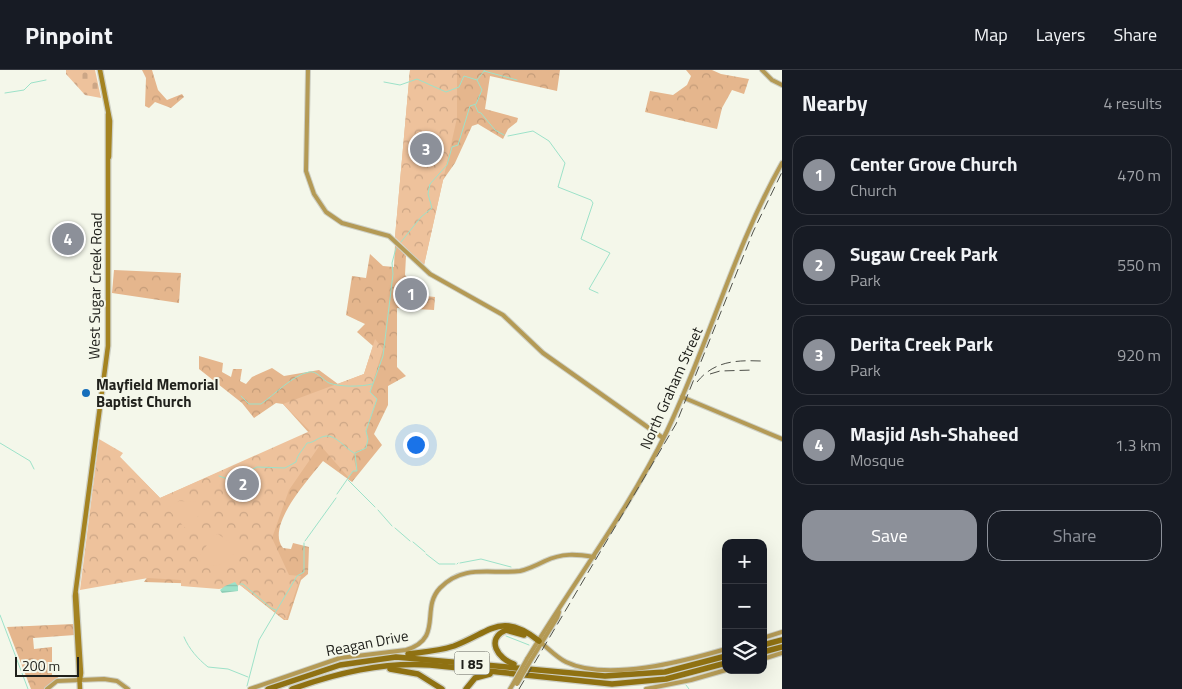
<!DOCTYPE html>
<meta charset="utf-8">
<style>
:root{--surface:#171b24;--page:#242831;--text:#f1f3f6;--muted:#9ea1a6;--line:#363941;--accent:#8c9099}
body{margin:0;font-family:"Titillium Web",sans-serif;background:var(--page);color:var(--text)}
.controls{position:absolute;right:15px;bottom:15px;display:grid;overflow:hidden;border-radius:10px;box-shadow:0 5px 20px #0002}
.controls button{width:45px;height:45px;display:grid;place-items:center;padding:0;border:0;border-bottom:1px solid var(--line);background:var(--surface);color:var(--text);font:25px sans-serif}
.scale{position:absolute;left:15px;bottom:12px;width:64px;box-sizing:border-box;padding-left:5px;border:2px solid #20211c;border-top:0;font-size:14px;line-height:18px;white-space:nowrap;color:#20211c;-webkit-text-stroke:4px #f4f7ea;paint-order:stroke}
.you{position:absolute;left:415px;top:374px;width:18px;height:18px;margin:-12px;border:4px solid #fff;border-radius:50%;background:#1a73e8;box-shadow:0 0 0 8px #1a73e833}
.badge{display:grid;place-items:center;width:32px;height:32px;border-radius:50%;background:var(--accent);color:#fff;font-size:16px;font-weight:700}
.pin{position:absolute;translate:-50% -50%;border:2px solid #fff;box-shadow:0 1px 5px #0006}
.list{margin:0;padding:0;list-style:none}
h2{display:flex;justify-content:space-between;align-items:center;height:65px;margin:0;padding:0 20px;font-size:21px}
h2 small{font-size:16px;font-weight:400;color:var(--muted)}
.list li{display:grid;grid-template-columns:32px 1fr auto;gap:15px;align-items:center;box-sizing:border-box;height:80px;margin:0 10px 10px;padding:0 10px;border:1px solid var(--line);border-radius:15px}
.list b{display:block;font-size:19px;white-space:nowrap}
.list p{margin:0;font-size:16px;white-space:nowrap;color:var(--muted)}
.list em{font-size:16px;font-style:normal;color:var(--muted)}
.actions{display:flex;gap:10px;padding:15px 20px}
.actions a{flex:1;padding:11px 0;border:1px solid var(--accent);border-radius:15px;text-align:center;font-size:18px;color:var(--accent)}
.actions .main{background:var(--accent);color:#fff}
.icon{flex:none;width:28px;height:28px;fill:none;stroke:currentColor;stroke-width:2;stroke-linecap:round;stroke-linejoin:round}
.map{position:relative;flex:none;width:782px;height:619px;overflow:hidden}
header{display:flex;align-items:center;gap:30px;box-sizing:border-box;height:70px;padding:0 25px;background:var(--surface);border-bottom:1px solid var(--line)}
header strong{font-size:24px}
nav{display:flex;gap:28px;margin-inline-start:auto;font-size:18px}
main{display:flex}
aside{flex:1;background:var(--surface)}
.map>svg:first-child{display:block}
</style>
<header>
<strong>Pinpoint</strong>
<nav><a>Map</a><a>Layers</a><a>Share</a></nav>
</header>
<main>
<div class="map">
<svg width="782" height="619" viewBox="0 0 782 619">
<defs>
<pattern id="forest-crowns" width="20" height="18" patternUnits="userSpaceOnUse" patternTransform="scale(1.25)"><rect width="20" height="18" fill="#e5b68d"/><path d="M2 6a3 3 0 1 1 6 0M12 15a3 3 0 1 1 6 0" fill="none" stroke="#c49c79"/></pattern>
<pattern id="cemetery-stones" width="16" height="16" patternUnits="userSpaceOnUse" patternTransform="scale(1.25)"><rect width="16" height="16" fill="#eec29c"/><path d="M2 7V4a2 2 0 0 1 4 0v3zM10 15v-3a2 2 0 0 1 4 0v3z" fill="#cca686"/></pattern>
<pattern id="park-crowns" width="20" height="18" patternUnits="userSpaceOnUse" patternTransform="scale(1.25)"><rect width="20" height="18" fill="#eec29c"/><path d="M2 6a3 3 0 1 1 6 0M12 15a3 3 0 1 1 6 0" fill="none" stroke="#cca686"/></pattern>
<pattern id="water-rules" width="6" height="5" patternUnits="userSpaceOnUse" patternTransform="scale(1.25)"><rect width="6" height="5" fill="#9de2c9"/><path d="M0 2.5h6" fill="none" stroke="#87c2ac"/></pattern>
</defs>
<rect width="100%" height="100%" fill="#f4f7ea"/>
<g fill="url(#forest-crowns)">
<polygon points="142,0 152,0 158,20 167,30 182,24 184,27 171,38 155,32 149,38 145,36 146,8"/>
<polygon points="410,0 560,0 557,21 490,6 485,39 518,48 517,52 508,59 503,69 478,54 472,56 455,93 443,110 424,195 395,167"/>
<polygon points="686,0 712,0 721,4 749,9 744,24 732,20 722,38 717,59 645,42 650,21 673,25 687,15 691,6"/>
<path d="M395 174 406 186 405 205 417 218 416 225 435 227 434 240 397 238V297L406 306 388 316V335L374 364 382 375 352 412 323 391C309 409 265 456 283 478L291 479 293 473 309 477 308 504 301 510 288 550H284L240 515 144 512 150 503 120 387 160 428 309 363 283 334 276 333 254 348 242 333 199 299V286L223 293 222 302 231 307 233 299H242L240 311 246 314 252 307 272 298 284 306 319 300 338 314 364 304 373 276 357 262 365 254 346 245 352 206 366 208 370 184 383 196 394 197Z"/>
<polygon points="114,200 181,203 179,233 112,223"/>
<polygon points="74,554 75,565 33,568 34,579 52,577 52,605 61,605 44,619 31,619 7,557"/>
</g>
<polygon fill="url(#cemetery-stones)" points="66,0 95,0 101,28 85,25 66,4"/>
<g fill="url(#park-crowns)">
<polygon points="410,0 457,0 457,48 424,195 395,167"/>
<polygon points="375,269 383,279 370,322 377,329 366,361 368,369 366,378 356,381 353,386 357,401 353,401 349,408 320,375 289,420 272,468 289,505 301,506 286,550 240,515 219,519 181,516 181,510 148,508 80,520 99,369 123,383 120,387 160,428 310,361 283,334 364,304"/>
</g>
<g fill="#eec29c">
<polygon points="179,431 196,432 205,439 186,459 167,438"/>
<path d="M218 464 237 477V481C221 496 217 501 197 489L214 465Z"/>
</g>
<polygon fill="url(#water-rules)" points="235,512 238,516 238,521 222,523 220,520 225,516"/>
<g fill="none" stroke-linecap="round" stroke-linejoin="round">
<g stroke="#9de2c9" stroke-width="1">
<polyline points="484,1 517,10"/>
<polyline points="384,12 400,15 417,9 446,22 459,17 464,6 477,10"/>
<polyline points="5,23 24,20 31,13 46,10"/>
<polyline points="475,35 478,42 481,43 495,60 504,65"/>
<polyline points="508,66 533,61 549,71 565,93 558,117 591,130 593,133 581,169 610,183 589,219 598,223"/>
<polyline points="401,172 421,147 432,138 428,124 430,114 447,95 452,77 458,75 470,36 476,34 482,20 477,10 485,0"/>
<path d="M241 326 249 334H261C274 325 293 305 309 302 316 300 323 310 329 313 340 317 361 317 372 314"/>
<polyline points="0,373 30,391 34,399"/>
<polyline points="355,383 366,378 368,369 366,361 377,329 370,322 383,286 393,204 392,193 396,178"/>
<path d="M219 406 231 410 257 397 285 398 296 392C297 385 303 380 307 373 314 373 318 367 326 366 336 365 345 378 354 383"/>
<polyline points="348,410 375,437"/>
<polyline points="337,424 353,401 357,401 355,384"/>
<polyline points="378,440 392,456"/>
<polyline points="395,458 410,471"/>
<polyline points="305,471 336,428"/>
<polyline points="413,472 425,482"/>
<polyline points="426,484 439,494 455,494"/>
<polyline points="460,493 481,489 511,497"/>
<polyline points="457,494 458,493"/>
<polyline points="240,514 243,514 271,538 276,540"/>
<polyline points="0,545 28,619"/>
<polyline points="506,566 529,575"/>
<path d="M184 567C189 579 198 589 208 597L228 599 248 607"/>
<polyline points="686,615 689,619"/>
<polyline points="247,616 259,570 297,506 304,502 304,473"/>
</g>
<g stroke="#ced0c5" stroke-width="6">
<g id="secondary">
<polyline points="308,0 306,101 314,124 326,142 342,153 389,166 430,204 503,245 543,283 663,368"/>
<polyline points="762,0 772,10 782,15"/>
<polyline points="682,327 782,369"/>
<polyline points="763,568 782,562"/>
<path d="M539 571C548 578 556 587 566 592 607 612 685 591 726 579"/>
<path d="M527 589C573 513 628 441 667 361 709 273 734 178 782 93"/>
<polyline points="763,589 782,583"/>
<polyline points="531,590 557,548 559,542"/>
<polyline points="47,619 57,611 104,609 117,611 128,619"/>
<path d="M250 619 340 588 406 580C444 568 420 539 440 518 464 493 493 505 520 501 529 499 537 495 545 491 562 483 576 484 594 487"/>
<polyline points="510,619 513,614"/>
<polyline points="646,619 691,610 726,600"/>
</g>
</g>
<g stroke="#ced0c5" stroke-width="7">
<g id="primary">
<polyline points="100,0 110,51 109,87"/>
<polyline points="76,524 81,603 80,610"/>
<polyline points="80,619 75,526 108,276 108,44"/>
</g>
</g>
<g stroke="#ced0c5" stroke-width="8">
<g id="highway">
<polyline points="763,575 782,570"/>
<polyline points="763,582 782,577"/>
<path d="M408 584C424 582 439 581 454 576 491 562 501 541 539 571"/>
<path d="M514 594C498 589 485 569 506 560L524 565"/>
<polyline points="390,599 418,604 442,619"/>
<polyline points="268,619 340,595 396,587 605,606 665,602 726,586"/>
<path d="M292 619C337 603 382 592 430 595L612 614 666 609 726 593"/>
<polyline points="466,619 475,608 490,604"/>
</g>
</g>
<use href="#secondary" stroke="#b49a55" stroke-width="4"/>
<use href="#primary" stroke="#a48321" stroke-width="4.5"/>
<use href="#highway" stroke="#8f7112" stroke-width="5.5"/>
<g stroke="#4f514a" stroke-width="1" stroke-dasharray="10 5" stroke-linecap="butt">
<polyline points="710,304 720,301 754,300"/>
<path d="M697 312C714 291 736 290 761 291"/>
<polyline points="519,619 676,354 753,162 782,102"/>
</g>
<g stroke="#ced0c5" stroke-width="6" stroke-linecap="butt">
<g id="secondary-bridge">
<polyline points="513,614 527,589"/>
<polyline points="517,614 531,590"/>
</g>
</g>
<use href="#secondary-bridge" stroke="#b49a55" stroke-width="4"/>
</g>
<circle fill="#156ebb" stroke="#f4f7ea" stroke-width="2" cx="86" cy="323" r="5"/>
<g text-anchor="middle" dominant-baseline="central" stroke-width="4" stroke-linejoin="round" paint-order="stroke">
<rect fill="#f4f7ea" stroke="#60615a" stroke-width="1" x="454.5" y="581.5" width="35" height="23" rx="4"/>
<g font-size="14" font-weight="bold" fill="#20211c">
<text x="472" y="593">I 85</text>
</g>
<g font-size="15" fill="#20211c" stroke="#f4f7ea">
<text transform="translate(95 216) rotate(-89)">West Sugar Creek Road</text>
<text transform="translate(671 318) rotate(-66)">North Graham Street</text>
<text transform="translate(367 573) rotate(-11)">Reagan Drive</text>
</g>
<g font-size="15" font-weight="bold" fill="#20211c" stroke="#f4f7ea" text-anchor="start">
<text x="96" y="314">Mayfield Memorial<tspan x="96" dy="17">Baptist Church</tspan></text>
</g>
</g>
</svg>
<div class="controls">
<button>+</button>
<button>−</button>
<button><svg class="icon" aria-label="layers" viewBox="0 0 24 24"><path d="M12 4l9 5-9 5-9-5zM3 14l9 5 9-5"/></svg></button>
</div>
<div class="scale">200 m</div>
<div class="you"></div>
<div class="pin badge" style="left:411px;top:224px">1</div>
<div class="pin badge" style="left:243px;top:414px">2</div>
<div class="pin badge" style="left:426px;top:79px">3</div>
<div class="pin badge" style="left:68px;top:169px">4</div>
</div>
<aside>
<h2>Nearby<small>4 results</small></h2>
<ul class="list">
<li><span class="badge">1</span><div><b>Center Grove Church</b><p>Church</p></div><em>470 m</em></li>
<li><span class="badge">2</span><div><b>Sugaw Creek Park</b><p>Park</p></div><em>550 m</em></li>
<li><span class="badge">3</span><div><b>Derita Creek Park</b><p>Park</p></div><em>920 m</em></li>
<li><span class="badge">4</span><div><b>Masjid Ash-Shaheed</b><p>Mosque</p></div><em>1.3 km</em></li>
</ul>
<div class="actions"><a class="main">Save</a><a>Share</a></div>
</aside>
</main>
